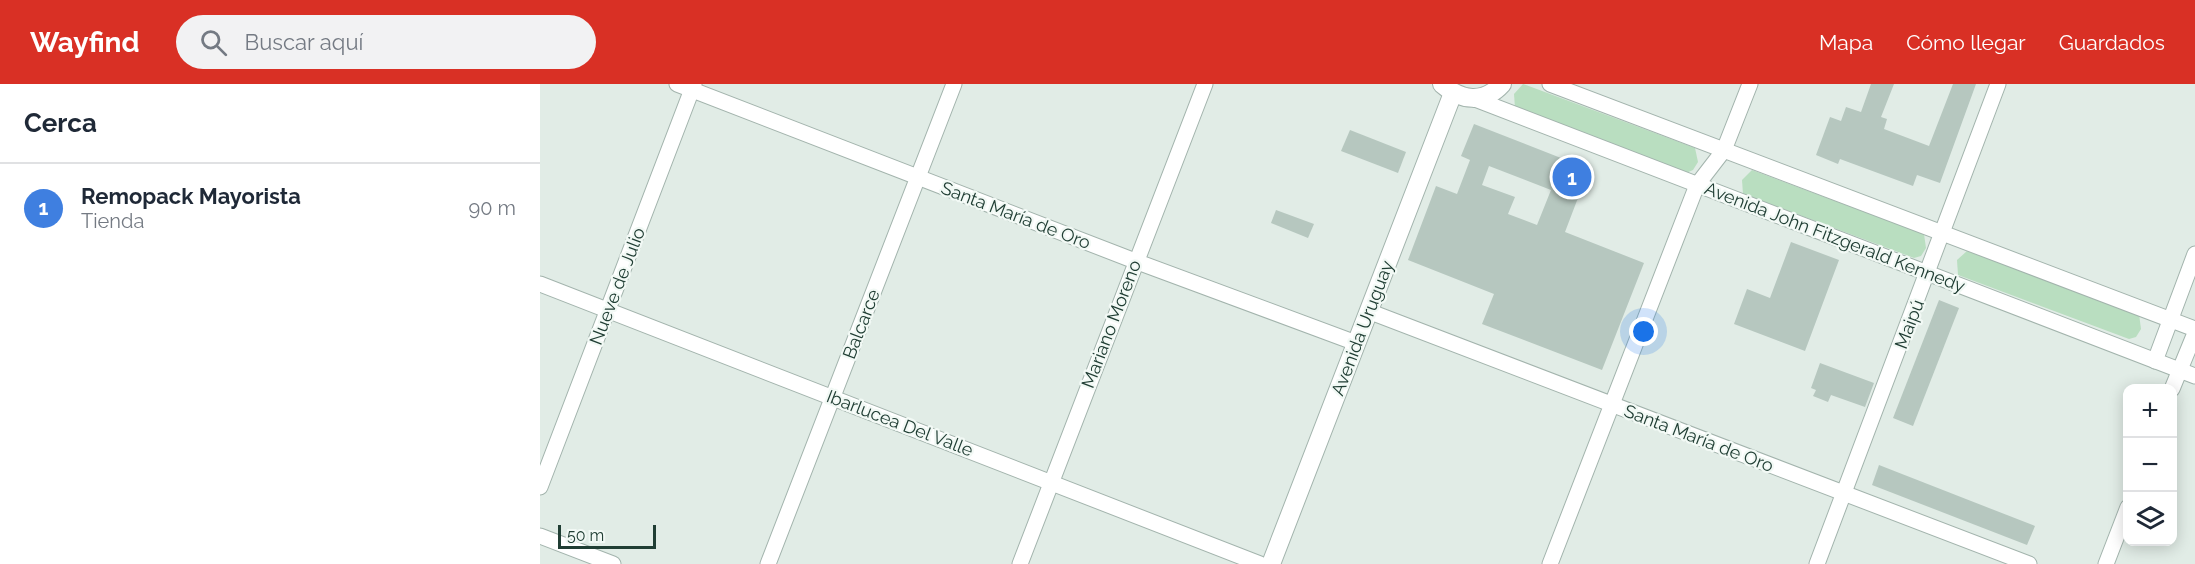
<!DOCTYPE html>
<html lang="es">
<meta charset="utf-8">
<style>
:root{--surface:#fff;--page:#f2f2f3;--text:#1f2937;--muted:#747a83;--line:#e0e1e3;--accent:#d93025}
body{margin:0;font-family:Raleway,sans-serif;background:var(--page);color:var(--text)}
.controls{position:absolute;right:18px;bottom:18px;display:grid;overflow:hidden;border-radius:12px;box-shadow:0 3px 15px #0003}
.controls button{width:54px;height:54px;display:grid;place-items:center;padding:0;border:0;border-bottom:2px solid var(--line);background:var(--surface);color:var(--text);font:30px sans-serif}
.scale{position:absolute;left:18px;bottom:15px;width:98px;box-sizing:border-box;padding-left:6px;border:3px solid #203e34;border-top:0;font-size:16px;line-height:21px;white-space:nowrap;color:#203e34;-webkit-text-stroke:4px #f2f9f5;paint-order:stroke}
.you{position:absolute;left:1104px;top:248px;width:21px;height:21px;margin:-15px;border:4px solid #fff;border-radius:50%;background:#1a73e8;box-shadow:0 0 0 9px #1a73e833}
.badge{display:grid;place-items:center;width:39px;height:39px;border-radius:50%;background:var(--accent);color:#fff;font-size:20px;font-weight:700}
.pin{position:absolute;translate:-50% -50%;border:3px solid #fff;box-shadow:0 2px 6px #0006}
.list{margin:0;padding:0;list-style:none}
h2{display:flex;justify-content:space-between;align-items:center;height:78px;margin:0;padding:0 24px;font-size:26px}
h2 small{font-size:20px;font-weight:400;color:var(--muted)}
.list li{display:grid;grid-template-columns:39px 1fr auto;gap:18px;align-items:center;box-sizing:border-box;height:90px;padding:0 24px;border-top:2px solid var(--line)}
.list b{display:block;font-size:22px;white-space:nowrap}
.list p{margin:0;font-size:20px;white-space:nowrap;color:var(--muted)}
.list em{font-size:20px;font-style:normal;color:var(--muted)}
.icon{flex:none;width:33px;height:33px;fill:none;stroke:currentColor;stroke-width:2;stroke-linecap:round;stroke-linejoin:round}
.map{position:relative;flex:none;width:1655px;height:480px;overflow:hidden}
header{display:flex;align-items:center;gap:36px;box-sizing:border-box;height:84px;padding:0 30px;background:var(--accent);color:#fff}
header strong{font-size:28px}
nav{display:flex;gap:33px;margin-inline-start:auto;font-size:21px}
.search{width:420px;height:54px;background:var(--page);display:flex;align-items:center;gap:15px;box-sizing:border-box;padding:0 21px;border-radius:33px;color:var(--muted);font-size:22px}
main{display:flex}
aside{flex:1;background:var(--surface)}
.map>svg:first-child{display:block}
</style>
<header>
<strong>Wayfind</strong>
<div class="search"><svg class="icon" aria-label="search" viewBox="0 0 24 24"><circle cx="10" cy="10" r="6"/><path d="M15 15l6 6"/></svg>Buscar aquí</div>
<nav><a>Mapa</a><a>Cómo llegar</a><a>Guardados</a></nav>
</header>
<main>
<aside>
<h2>Cerca<small></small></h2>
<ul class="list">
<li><span class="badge" style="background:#3f7fe0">1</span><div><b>Remopack Mayorista</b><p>Tienda</p></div><em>90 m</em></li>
</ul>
</aside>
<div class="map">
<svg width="1655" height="480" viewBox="0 0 1655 480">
<rect width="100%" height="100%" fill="#e1ece6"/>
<g fill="#b9dec0">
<polygon points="983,0 1155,64 1158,78 1153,86 1146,89 975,24 974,10"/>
<polygon points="1212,86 1384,150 1386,164 1381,172 1374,174 1203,110 1202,96"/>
<polygon points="1427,167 1599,230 1601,245 1596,253 1589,255 1418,191 1417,176"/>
</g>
<g fill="#b6c7bf" fill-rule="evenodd">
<polygon points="1331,0 1354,0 1341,33 1347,35 1344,45 1389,62 1413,0 1436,0 1400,99 1377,91 1373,102 1300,75 1298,80 1276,71 1290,33 1301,37 1306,23 1321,28"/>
<path d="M934 40 1049 85 1025 148 1104 179 1062 286 942 240 954 210 868 176 896 102 917 110 930 76 921 72ZM949 82 1011 106 997 141 968 130 975 113 942 101Z"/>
<polygon points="810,46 866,68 858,89 801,67"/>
<polygon points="736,126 774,140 768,154 731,139"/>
<polygon points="1251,158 1299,176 1265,267 1194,240 1207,205 1230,214"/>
<polygon points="1399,216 1419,224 1373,342 1353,334"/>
<polygon points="1280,279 1334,299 1325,323 1291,311 1288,318 1273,312 1276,306 1271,304"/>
<polygon points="1339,381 1495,442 1487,461 1332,401"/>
</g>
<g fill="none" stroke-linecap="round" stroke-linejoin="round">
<g stroke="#a3b4ad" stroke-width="17">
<g id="minor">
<polyline points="137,0 595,177 816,259"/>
<polyline points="1010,0 1655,245"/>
<polyline points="935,15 1655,292"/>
<polyline points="0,200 720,480"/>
<polyline points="828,227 1489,480"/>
<polyline points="1615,277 1655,170"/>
<polyline points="1632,305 1655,249"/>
<polyline points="0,403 154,0"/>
<polyline points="0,452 73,480"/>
<polyline points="228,480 414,0"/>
<polyline points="480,480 665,0"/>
<polyline points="1010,480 1157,101 1184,66 1210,0"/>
<polyline points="1277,480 1458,0"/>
<polyline points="1566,480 1588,423"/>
</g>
</g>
<g stroke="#a3b4ad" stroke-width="20">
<g id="tertiary">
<path d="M902 0C921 17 944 20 962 0"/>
<polyline points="731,480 913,9"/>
</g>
</g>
<use href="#minor" stroke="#fff" stroke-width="15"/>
<use href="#tertiary" stroke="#fff" stroke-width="18"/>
</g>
<g text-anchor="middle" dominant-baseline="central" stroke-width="4.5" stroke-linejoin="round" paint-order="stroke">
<g font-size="18" fill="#203e34" stroke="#f2f9f5">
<text transform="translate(476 131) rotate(21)">Santa María de Oro</text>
<text transform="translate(1295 153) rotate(21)">Avenida John Fitzgerald Kennedy</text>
<text transform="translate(77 202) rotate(-69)">Nueve de Julio</text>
<text transform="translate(321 240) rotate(-69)">Balcarce</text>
<text transform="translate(571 240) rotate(-69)">Mariano Moreno</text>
<text transform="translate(1369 240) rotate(-69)">Maipú</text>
<text transform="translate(822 244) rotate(-69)">Avenida Uruguay</text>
<text transform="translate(360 339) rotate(21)">Ibarlucea Del Valle</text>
<text transform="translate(1159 354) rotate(21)">Santa María de Oro</text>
</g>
</g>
</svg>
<div class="controls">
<button>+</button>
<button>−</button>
<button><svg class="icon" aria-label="layers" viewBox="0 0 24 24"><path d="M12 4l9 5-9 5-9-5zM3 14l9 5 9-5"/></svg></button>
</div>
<div class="scale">50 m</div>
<div class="you"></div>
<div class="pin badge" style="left:1032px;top:93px;background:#3f7fe0">1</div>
</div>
</main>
